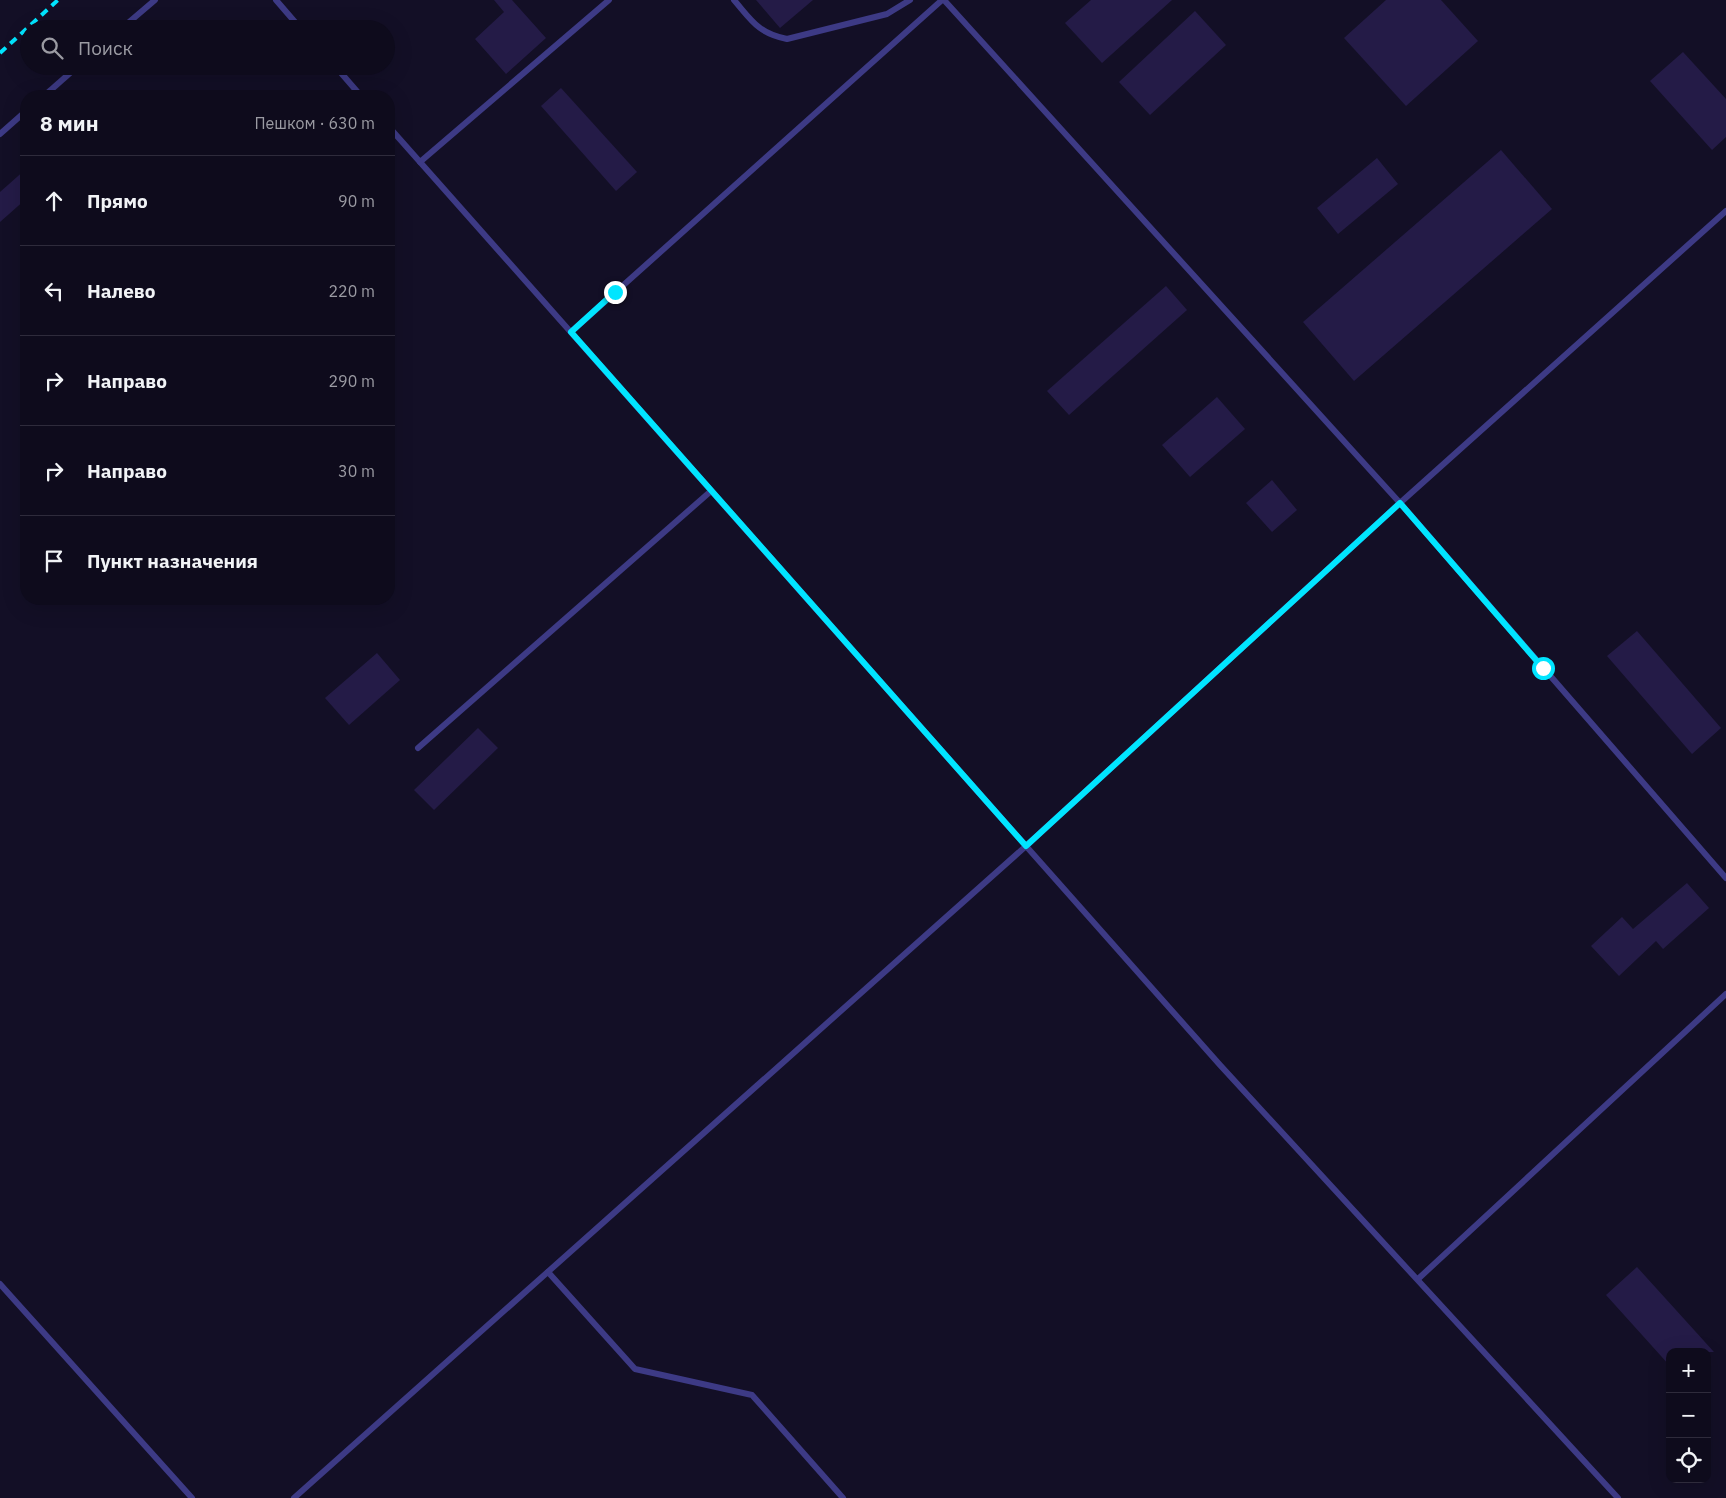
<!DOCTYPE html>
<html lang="ru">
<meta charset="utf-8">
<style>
:root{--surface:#0e0b1c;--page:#171425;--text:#f1f3f6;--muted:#9b9ba3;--line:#2e2b3b}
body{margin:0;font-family:"IBM Plex Sans",sans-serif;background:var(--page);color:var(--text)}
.controls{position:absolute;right:15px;bottom:15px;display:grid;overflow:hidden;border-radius:10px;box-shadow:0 5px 20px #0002}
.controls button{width:45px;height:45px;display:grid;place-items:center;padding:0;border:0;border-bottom:1px solid var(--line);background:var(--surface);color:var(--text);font:25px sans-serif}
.stop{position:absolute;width:15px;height:15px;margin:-11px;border:4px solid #00e5ff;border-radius:50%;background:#fff}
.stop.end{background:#00e5ff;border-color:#fff;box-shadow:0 1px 5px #0008}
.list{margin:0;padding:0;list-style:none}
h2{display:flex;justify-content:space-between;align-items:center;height:65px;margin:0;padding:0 20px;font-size:21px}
h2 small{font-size:16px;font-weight:400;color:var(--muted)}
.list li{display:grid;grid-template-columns:32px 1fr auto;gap:15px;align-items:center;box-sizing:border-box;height:90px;padding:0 20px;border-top:1px solid var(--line)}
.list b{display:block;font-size:19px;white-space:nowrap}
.list em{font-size:16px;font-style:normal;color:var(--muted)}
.icon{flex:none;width:28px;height:28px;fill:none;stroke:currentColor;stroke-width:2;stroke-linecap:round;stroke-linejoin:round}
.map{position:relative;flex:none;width:1726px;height:1498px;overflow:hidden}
.search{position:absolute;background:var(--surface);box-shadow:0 5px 20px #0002;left:20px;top:20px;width:375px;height:55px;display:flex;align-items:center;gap:12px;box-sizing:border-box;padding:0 18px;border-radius:28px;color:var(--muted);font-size:19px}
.panel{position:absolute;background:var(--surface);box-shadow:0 5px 20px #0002;left:20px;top:90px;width:375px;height:515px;border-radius:20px}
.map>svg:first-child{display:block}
</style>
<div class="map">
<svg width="1726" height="1498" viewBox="0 0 1726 1498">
<rect width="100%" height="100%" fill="#130f26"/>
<g fill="#241b47">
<polygon points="494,0 512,0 546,38 506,74 475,39 504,12"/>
<polygon points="756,0 813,0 780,28"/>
<polygon points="1091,0 1172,0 1102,63 1065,23"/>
<polygon points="1386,0 1441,0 1478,41 1406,106 1344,38"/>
<polygon points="1195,11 1226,45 1150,115 1119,82"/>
<polygon points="1683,52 1726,99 1726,137 1712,150 1650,81"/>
<polygon points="561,88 637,172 616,191 541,106"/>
<polygon points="1501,150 1552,209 1354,381 1303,322"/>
<polygon points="1377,158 1398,184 1338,234 1317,208"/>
<polygon points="26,169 26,199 0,222 0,192"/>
<polygon points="1166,286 1187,310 1069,415 1047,391"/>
<polygon points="1217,397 1245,429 1190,477 1162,445"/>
<polygon points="1272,480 1297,510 1272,532 1246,503"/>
<polygon points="1637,631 1721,728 1692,754 1607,656"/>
<polygon points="377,653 400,680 349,725 325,698"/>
<polygon points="478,728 498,748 434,810 414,790"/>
<polygon points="1687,883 1709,908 1663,949 1656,941 1619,976 1591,946 1622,917 1633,929"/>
<polygon points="1637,1267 1714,1352 1670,1352 1670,1366 1606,1295"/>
</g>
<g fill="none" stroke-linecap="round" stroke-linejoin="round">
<g stroke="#3d3a85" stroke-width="6">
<polyline points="276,0 301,29"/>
<path d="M734 0C752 21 758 33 787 39L887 14 910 0"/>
<polyline points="944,0 1400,503 1726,878"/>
<polyline points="121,29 155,0"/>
<polyline points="335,66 361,96"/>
<polyline points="44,96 78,66"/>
<polyline points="389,127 1220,1065 1618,1498"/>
<polyline points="0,134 26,111"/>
<polyline points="420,162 609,0"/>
<polyline points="571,332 942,0"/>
<polyline points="418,748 711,491"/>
<polyline points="548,1272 635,1369 752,1395 843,1498"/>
<polyline points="1418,1279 1726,994"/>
<polyline points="0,1284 192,1498"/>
<polyline points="294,1498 1026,846 1400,503 1726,211"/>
</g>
<polyline stroke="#00e5ff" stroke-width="4" stroke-dasharray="8 6" stroke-linecap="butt" points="0,53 58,0"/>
</g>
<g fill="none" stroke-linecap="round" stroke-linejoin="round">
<polyline stroke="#00e5ff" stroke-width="6" points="615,292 571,332 1026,846 1400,503 1543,668"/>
</g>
</svg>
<div class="controls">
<button>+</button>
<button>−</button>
<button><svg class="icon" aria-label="locate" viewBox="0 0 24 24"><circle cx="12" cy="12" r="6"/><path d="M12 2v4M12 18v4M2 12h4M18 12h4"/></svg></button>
</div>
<div class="stop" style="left:1543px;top:668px"></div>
<div class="stop end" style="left:615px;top:292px"></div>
<div class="search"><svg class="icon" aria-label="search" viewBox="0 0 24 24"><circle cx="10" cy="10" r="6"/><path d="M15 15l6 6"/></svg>Поиск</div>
<section class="panel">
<h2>8 мин<small>Пешком · 630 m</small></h2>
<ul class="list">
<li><svg class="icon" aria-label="ahead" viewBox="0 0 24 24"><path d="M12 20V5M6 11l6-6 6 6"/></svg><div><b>Прямо</b></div><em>90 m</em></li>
<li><svg class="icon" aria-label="left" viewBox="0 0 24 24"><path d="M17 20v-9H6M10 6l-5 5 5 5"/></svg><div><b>Налево</b></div><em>220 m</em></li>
<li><svg class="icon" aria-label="right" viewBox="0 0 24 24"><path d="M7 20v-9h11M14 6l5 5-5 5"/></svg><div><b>Направо</b></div><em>290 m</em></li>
<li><svg class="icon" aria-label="right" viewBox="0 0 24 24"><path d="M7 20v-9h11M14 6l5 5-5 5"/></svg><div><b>Направо</b></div><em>30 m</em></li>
<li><svg class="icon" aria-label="arrive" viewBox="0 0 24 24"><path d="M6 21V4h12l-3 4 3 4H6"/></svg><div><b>Пункт назначения</b></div></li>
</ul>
</section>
</div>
